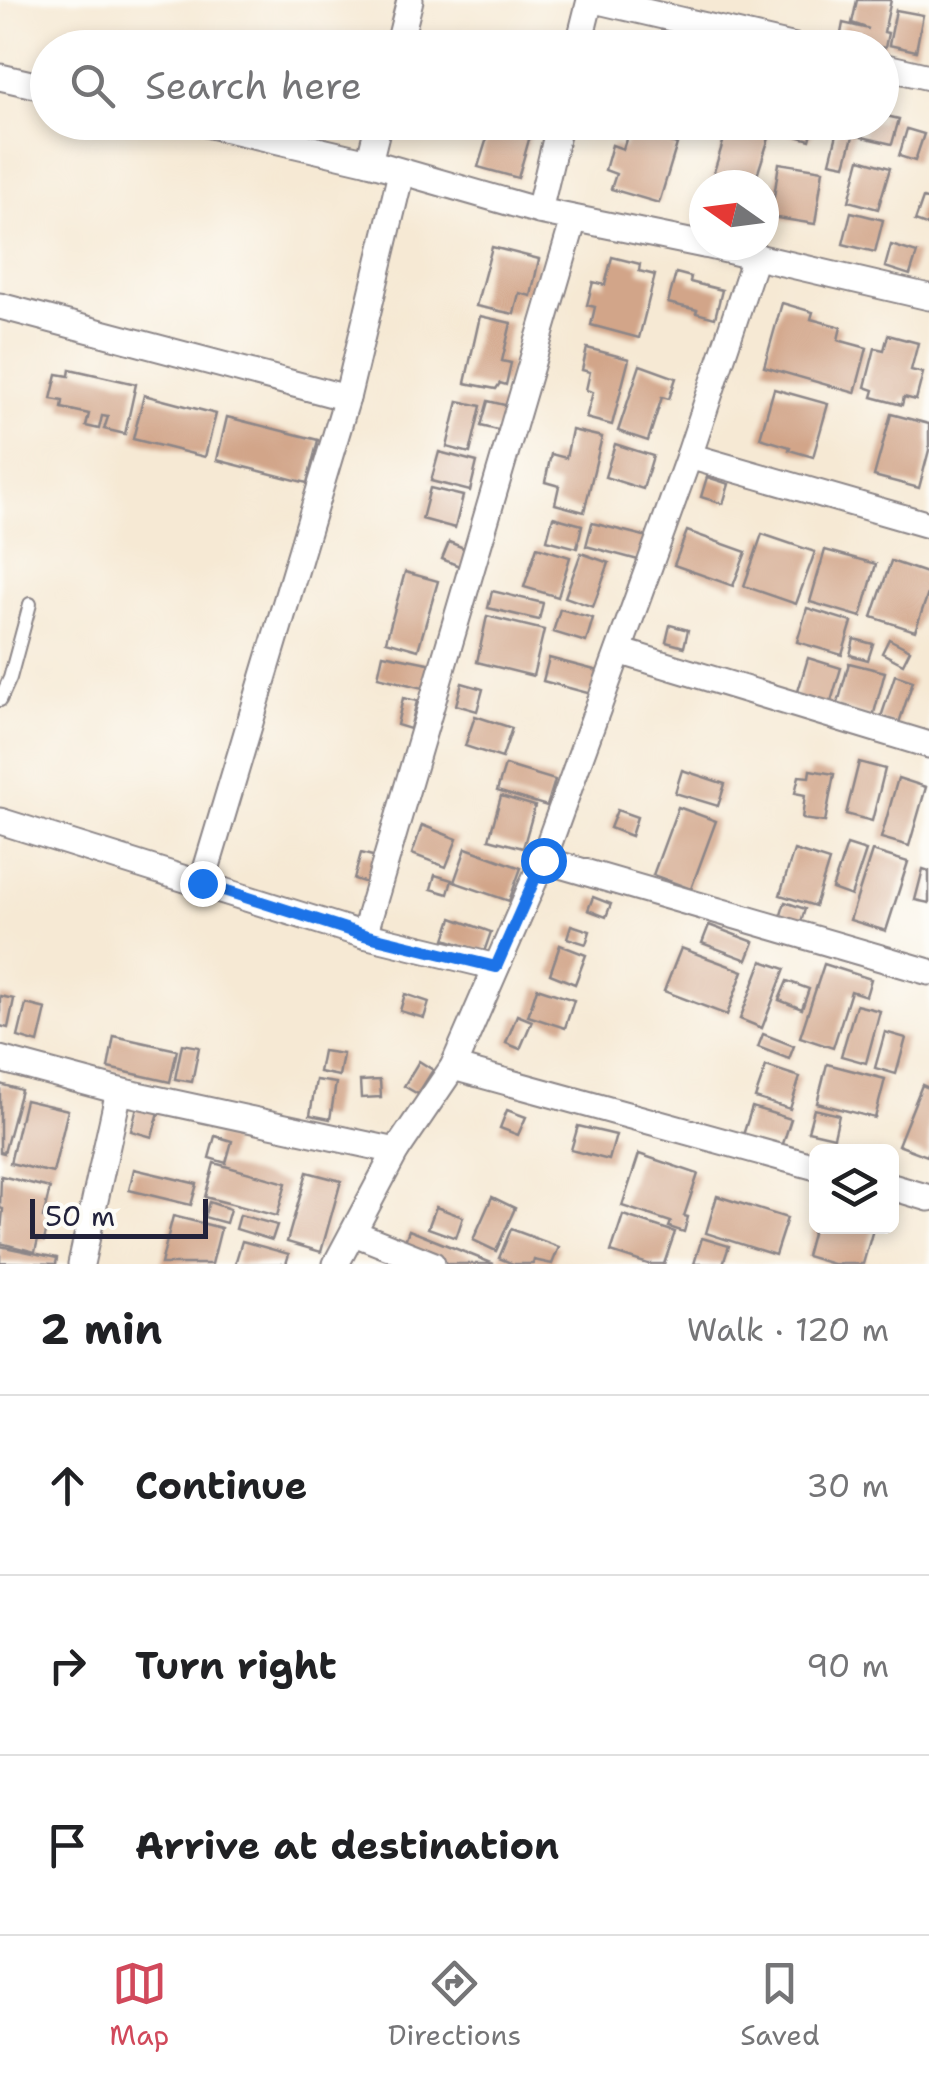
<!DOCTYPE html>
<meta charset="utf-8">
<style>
:root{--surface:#fff;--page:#f2f2f2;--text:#202124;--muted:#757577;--line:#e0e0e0;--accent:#d1495b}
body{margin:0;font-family:"Shantell Sans",sans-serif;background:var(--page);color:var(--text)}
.controls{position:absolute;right:30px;bottom:30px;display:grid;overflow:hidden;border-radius:15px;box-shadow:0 5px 15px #0003}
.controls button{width:90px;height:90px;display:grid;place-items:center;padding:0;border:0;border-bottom:2px solid var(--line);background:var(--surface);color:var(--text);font:50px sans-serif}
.compass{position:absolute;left:689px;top:170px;width:90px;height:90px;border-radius:50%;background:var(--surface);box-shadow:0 5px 15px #0003;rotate:284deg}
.scale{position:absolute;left:30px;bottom:25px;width:178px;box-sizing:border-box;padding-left:10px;border:5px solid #22223b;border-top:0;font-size:28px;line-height:35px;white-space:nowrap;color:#22223b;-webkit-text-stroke:8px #fdfcf7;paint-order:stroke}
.stop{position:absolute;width:30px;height:30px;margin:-22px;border:8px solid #1a73e8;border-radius:50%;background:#fff}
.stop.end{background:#1a73e8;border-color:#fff;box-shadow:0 2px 10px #0008}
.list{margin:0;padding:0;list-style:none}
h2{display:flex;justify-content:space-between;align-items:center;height:130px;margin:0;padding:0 40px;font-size:42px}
h2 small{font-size:32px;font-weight:400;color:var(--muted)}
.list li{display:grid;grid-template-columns:65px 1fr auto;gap:30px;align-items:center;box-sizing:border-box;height:180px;padding:0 40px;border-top:2px solid var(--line)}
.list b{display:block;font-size:38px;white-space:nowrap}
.list em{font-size:32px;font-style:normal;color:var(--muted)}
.icon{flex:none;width:55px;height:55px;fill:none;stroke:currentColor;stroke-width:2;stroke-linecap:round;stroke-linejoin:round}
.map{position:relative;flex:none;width:929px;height:1264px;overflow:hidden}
.search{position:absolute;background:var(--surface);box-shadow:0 5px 15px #0003;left:30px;right:30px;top:30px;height:110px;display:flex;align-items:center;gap:25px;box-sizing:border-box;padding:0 35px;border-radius:55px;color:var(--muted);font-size:38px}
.sheet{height:670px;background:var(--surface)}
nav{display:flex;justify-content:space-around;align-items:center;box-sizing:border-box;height:140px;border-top:2px solid var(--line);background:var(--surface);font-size:28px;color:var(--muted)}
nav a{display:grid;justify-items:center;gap:5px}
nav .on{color:var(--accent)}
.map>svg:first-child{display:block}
</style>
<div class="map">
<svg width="929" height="1264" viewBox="0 0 929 1264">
<rect width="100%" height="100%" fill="#fdfcf7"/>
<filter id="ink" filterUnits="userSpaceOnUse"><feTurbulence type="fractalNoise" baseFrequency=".01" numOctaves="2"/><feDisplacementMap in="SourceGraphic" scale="20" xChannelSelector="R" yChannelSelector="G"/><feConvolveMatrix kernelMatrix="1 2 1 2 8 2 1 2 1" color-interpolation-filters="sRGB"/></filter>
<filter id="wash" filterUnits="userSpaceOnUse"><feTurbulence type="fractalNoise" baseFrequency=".0048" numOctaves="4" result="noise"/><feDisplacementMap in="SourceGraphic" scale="40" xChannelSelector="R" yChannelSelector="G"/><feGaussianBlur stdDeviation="2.25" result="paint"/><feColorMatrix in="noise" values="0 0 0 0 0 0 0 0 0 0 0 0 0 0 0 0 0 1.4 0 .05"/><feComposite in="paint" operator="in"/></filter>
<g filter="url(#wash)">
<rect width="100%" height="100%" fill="#f6e9d4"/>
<g id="blocks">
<g fill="#d2a589">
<polygon points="857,0 891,0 884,32 888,33 885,48 857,42 856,47 844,45 845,40 840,39 843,23 869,29 852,23"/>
<polygon points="896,10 923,15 916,51 889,45"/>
<polygon points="882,115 899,119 892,144 862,137 865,122 882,122"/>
<polygon points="492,122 534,122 518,178 478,167"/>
<polygon points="673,122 719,122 714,139 672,126"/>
<polygon points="796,122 815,122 810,140 792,135"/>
<polygon points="840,122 857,122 845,165 830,162"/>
<polygon points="728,126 769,138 754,185 710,185"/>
<polygon points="907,129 924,134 915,161 899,156"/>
<polygon points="629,130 677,144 659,203 611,189 616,174 605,170 612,145 623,149"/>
<polygon points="860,159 890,168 878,209 849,201"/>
<polygon points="779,163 823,170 815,224 771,217"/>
<polygon points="923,198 929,200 929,226 915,221"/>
<polygon points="851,212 883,220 875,252 843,244"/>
<polygon points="891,245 917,253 910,275 885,267"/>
<polygon points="492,247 539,259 531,296 519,293 514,314 476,306"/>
<polygon points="612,257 640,264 639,271 655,275 639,338 591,325 595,307 587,305 593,282 605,285"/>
<polygon points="676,273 691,277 690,282 722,290 715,318 696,313 697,310 668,303"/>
<polygon points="782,303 813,312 811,319 841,327 838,340 867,348 855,393 764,367"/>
<polygon points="480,316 511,323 502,361 511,363 506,385 500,383 496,389 465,383"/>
<polygon points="888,335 918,343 911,370 923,373 916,400 904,397 902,405 872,397 874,390 865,387 875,348 884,350"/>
<polygon points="587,348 629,359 612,425 586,418 593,392 586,390 590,372 582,370"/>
<polygon points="640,365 676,378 669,399 662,397 648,441 618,431"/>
<polygon points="70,369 136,384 125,434 104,429 108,417 102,416 99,429 86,426 89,414 62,408 63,401 51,399 57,374 69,376"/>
<polygon points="774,389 828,404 813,457 789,450 790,447 760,438"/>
<polygon points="144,395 216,414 205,457 133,439"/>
<polygon points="458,401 481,406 470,453 447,447"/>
<polygon points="488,401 517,408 510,433 481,426"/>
<polygon points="891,414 929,424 929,450 919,488 874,476"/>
<polygon points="227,417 318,440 307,483 217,460"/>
<polygon points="572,430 602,437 584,512 555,504 559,486 545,482 551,454 566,458"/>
<polygon points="615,444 653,456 643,489 605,477"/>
<polygon points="439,452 477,462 470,491 431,481"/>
<polygon points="707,477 729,484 723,504 701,497"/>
<polygon points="430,488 463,496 455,528 422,519"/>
<polygon points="553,517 582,525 577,548 547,540"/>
<polygon points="592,523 648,537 642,561 586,546"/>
<polygon points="687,531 746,552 733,586 674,565"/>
<polygon points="762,534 815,552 796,604 744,586"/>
<polygon points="449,542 476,553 469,570 442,559"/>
<polygon points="537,547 570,557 558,597 524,587"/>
<polygon points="825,550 876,564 861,617 810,602"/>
<polygon points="581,553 609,563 593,607 565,597"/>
<polygon points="891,561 929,574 929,591 915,631 872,617"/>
<polygon points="405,572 438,581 418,650 386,641"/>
<polygon points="492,591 543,603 539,620 488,608"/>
<polygon points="807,608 852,622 842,655 797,642"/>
<polygon points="560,609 593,618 586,642 553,632"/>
<polygon points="487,616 544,630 533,676 477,662"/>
<polygon points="670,625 688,630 684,647 666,642"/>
<polygon points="854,639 873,644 868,660 850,655"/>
<polygon points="889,639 910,650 903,664 882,653"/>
<polygon points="383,654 433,664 427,689 378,677"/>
<polygon points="549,658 602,672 595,695 543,681"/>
<polygon points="808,658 841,668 829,708 796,698"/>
<polygon points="849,663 885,672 873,717 837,707"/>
<polygon points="895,675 913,681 898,726 880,720"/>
<polygon points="462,683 483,689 477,711 456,705"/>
<polygon points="403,698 417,701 410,729 397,725"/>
<polygon points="475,716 512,728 502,758 465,746"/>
<polygon points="859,762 885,769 872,821 846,814"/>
<polygon points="505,765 555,780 547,806 497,791"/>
<polygon points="682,770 725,784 718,806 675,793"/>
<polygon points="810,770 834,774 825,822 802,819 805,795 795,793 799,776 809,777"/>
<polygon points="898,778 926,787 909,846 881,838"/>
<polygon points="501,796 535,806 523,848 489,839"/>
<polygon points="678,807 716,821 691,889 653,875"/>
<polygon points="617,810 637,817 631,836 610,828"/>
<polygon points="422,825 457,839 446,867 412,854"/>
<polygon points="847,845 866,851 851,896 832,889"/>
<polygon points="466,848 521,868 509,901 454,882"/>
<polygon points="794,850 829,861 815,906 780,895"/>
<polygon points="872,851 908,862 886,931 850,920"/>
<polygon points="361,853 380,858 373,885 354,879"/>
<polygon points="923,869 929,871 929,903 915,900"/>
<polygon points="435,875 452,880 448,894 431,889"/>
<polygon points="593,897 611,904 606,917 588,910"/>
<polygon points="785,902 805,909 800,925 780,918"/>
<polygon points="452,918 491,932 484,952 445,939"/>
<polygon points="571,925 590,931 586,944 567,938"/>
<polygon points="709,925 754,942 747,960 702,943"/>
<polygon points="560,945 586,955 575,984 550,974"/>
<polygon points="681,948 743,971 727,1015 664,991"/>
<polygon points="762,961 785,969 762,1028 740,1019"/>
<polygon points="824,964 871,979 866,996 851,991 833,1048 800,1037"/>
<polygon points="787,981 809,989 802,1009 779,1000"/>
<polygon points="537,988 574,1000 565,1028 528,1016"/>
<polygon points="405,994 429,1002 424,1018 400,1011"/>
<polygon points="0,996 14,999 8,1028 0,1026"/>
<polygon points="26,1004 46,1009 38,1043 18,1037"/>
<polygon points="856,1005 880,1011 866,1063 841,1056"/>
<polygon points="517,1015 532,1021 520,1049 506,1043"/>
<polygon points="885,1032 906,1038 896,1074 875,1068"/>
<polygon points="763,1034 794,1046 789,1059 758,1047"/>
<polygon points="114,1036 177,1050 170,1082 108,1068"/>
<polygon points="182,1044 199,1047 192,1082 175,1079"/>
<polygon points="323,1051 343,1054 339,1076 319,1072"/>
<polygon points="419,1061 433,1070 418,1094 404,1086"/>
<polygon points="827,1064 885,1079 875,1118 817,1103"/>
<polygon points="766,1066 800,1077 790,1109 755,1098"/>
<polygon points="316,1080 336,1083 330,1119 310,1115"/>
<polygon points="380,1080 381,1097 361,1098 360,1081"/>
<polygon points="0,1084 21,1090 4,1153 0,1152"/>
<polygon points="922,1085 929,1088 929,1151 927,1156 898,1145"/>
<polygon points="25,1100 68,1110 53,1173 10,1163"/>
<polygon points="137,1107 159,1112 152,1137 131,1131"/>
<polygon points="752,1107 791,1119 782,1147 743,1135"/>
<polygon points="814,1109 839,1115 834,1137 808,1131"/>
<polygon points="507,1110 526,1117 518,1135 500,1128"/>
<polygon points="578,1126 616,1135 609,1160 571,1150"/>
<polygon points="215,1136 232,1141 226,1163 209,1158"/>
<polygon points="639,1154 698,1174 684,1216 688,1217 684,1232 669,1227 671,1222 622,1206"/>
<polygon points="214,1163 286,1183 277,1216 205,1197"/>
<polygon points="134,1169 197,1184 191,1205 129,1190"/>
<polygon points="307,1172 341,1181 321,1252 287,1242"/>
<polygon points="1,1176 50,1188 43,1218 49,1220 44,1241 38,1239 35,1252 0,1243 3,1209 0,1208"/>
<polygon points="717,1196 787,1218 775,1255 706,1233"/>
<polygon points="492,1197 515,1208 496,1251 473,1240"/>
<polygon points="209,1202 230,1209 226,1223 204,1217"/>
<polygon points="436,1207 463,1217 456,1238 428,1228"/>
<polygon points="240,1215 277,1225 272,1240 236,1229"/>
<polygon points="623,1215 675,1232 664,1264 648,1264 611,1252"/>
<polygon points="173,1216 221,1228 212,1264 161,1264"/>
<polygon points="814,1226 874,1226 863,1264 833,1264 806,1256"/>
<polygon points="511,1229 559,1247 552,1264 534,1260 533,1264 513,1264 499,1258"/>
<polygon points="409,1230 494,1264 448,1264 403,1246"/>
<polygon points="702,1238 729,1246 723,1264 694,1264"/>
<polygon points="242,1241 289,1254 286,1264 235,1264"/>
<polygon points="0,1246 57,1258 56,1264 0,1262"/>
</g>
</g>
</g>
<g filter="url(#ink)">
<use href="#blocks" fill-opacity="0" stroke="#8c8688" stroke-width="2.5"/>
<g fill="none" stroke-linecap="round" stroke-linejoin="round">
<g stroke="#8c8688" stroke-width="16">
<polyline id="service" points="0,700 10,678 30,604"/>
</g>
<g stroke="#8c8688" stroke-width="29">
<g id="minor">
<polyline points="594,0 800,48"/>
<polyline points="398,48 410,0"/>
<polyline points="578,48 590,0"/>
<polyline points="882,66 929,77"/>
<polyline points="0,77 48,88"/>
<polyline points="197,122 369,162 539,211 704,245"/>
<polyline points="369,162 379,122"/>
<polyline points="539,211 560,122"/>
<polyline points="705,245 929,297"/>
<polyline points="0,306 347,398"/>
<polyline points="689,456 929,525"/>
<polyline points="619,651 929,745"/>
<polyline points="0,821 364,935 496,967"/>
<polyline points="543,860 929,972"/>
<polyline points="202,883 347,398 401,173"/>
<polyline points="364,935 574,219"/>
<polyline points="0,1059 119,1091 396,1151"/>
<polyline points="453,1067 816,1167"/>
<polyline points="892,1187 929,1198"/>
<polyline points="354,1233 432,1264"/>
<polyline points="81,1264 119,1091"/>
<polyline points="336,1264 396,1151 453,1067 543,860 689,456 756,255"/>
</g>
</g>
<use href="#service" stroke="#fff" stroke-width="12"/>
<use href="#minor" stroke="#fff" stroke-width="25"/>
</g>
</g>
<g fill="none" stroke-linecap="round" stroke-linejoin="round" filter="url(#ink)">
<polyline stroke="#1a73e8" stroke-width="12" points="202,883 364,935 496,967 543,860"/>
</g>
</svg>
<div class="controls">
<button><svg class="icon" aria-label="layers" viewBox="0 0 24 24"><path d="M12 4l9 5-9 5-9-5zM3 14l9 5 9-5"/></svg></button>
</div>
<svg class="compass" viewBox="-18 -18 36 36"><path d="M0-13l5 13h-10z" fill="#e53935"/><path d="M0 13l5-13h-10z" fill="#757577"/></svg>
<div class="scale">50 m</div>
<div class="stop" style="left:543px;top:860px"></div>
<div class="stop end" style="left:202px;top:883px"></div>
<div class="search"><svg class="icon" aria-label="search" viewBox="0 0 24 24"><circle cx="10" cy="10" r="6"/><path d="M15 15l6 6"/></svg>Search here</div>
</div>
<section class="sheet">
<h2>2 min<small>Walk · 120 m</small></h2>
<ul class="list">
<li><svg class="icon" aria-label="ahead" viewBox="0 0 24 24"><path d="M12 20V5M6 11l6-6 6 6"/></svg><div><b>Continue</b></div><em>30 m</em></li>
<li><svg class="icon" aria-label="right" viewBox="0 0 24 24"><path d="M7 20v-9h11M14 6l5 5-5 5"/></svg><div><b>Turn right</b></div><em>90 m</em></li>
<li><svg class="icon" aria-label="arrive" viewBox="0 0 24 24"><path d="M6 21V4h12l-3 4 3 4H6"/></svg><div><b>Arrive at destination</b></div></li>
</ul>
</section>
<nav>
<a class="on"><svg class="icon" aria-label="map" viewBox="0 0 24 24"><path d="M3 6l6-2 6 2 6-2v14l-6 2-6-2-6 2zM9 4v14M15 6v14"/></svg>Map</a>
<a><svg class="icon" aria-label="directions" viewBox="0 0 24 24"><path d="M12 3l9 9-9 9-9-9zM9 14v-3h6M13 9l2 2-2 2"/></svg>Directions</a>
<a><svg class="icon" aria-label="saved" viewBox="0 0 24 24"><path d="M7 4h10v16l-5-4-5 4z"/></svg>Saved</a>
</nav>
